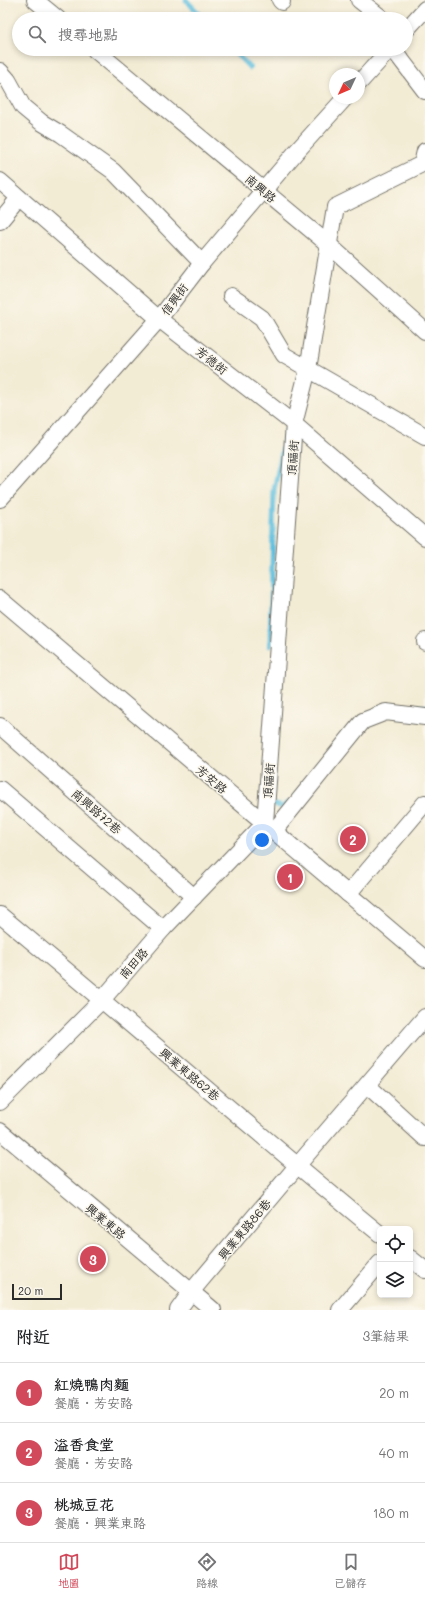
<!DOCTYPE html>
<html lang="zh-TW">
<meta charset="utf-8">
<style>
:root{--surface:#fff;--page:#f2f2f2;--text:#202124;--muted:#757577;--line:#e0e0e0;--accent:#d1495b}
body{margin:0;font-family:Mali,"LXGW WenKai TC",sans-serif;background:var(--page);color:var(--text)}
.controls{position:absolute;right:12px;bottom:12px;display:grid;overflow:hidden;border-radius:6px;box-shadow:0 2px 6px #0003}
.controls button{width:36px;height:36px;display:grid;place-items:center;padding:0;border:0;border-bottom:1px solid var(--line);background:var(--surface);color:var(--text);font:20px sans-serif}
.compass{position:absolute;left:329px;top:68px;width:36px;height:36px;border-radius:50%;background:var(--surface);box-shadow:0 2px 6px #0003;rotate:226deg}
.scale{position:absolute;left:12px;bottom:10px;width:50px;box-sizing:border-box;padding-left:4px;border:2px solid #2b2b2b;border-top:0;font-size:11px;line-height:14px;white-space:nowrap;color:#2b2b2b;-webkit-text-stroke:3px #fbf7ec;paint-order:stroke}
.you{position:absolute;left:262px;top:840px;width:14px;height:14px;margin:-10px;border:3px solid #fff;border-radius:50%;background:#1a73e8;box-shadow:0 0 0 6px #1a73e833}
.badge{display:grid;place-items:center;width:26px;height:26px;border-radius:50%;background:var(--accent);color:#fff;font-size:13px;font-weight:700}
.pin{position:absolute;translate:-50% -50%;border:2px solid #fff;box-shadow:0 1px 4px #0006}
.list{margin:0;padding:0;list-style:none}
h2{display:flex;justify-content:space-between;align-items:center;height:52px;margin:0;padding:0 16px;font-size:17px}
h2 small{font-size:13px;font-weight:400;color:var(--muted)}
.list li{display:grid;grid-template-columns:26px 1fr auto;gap:12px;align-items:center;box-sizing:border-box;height:60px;padding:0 16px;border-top:1px solid var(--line)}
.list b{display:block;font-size:15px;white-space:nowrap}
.list p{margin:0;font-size:13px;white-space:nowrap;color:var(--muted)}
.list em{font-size:13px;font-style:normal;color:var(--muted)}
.icon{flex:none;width:22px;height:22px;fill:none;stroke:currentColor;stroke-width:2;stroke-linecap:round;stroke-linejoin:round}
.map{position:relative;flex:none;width:425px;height:1310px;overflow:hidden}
.search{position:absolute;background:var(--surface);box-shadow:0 2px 6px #0003;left:12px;right:12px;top:12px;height:44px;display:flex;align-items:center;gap:10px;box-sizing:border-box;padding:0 14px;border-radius:22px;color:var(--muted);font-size:15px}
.sheet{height:232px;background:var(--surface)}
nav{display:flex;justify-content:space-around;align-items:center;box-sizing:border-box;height:56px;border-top:1px solid var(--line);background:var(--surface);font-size:11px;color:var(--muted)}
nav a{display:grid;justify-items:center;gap:2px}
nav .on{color:var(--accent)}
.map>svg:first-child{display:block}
</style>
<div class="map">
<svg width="425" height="1310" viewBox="0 0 425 1310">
<rect width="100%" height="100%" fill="#fbf7ec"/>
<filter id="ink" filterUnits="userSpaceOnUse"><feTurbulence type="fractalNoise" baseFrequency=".025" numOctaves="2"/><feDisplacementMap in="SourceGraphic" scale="8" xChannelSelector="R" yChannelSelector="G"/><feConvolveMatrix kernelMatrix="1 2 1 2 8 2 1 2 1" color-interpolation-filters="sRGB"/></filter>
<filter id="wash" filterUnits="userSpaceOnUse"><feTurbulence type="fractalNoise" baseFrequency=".012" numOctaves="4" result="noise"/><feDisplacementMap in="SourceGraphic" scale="16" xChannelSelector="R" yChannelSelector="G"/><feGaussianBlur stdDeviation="0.9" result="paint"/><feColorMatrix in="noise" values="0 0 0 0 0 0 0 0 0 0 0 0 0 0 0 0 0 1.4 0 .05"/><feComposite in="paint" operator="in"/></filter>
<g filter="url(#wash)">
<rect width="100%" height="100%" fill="#f3ecd5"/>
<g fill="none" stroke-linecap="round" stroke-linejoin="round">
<g stroke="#60c0df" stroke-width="5">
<polyline points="186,0 204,19"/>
<polyline points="232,49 250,68"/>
<polyline points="270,646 274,490 286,432"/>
<polyline points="405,708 425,707"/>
<polyline points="269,803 283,807 287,803"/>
</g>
</g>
</g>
<g filter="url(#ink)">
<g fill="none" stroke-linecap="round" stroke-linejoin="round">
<g stroke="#716f66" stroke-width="18">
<g id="minor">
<polyline points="35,0 58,19"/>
<polyline points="280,0 282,2"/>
<polyline points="359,0 383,19"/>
<polyline points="406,30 425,9"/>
<polyline points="94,49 328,244 425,331"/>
<polyline points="393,49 425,91"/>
<polyline points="0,71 8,80 23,107 41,122 61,134 113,171 202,263"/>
<polyline points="359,83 390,49"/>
<polyline points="0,181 159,319 294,424 425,537"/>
<polyline points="0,221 19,198"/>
<polyline points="231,296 262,318 284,355 425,436"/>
<polyline points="0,499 159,319 202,263 296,152 345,98"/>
<polyline points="0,599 425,959"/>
<polyline points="425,641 425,642"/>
<polyline points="0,726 194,897"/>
<polyline points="0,789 163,929"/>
<polyline points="274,831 363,721 386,712 425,717"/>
<polyline points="348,894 425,803"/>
<path d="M0 915C127 1020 252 1129 380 1234"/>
<polyline points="367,1085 425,1138"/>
<polyline points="0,1102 102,1000 163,929 265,823 294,424 308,369 335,207 422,164 425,151"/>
<polyline points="0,1131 213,1310"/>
<polyline points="410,1258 425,1270"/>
<polyline points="178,1310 191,1292 297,1166 425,1017"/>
<polyline points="340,1310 380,1263"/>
</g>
</g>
<use href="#minor" stroke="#fff" stroke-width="16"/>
</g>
</g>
<g text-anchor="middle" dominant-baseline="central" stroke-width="3" stroke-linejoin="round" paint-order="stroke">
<g font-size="12" fill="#2b2b2b" stroke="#fbf7ec">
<text transform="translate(261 188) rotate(40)">南興路</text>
<text transform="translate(174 299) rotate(-53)">信興街</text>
<text transform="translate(212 360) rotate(38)">芳德街</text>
<text transform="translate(292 458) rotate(-86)">頂福街</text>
<text transform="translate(212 779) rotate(40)">芳安路</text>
<text transform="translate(268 781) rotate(-86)">頂福街</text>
<text transform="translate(97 811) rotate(41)">南興路72巷</text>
<text transform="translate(133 963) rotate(-49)">南田路</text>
<text transform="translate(190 1074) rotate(40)">興業東路62巷</text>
<text transform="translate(106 1221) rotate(40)">興業東路</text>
<text transform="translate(244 1229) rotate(-50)">興業東路86巷</text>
</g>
</g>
</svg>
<div class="controls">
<button><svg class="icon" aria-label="locate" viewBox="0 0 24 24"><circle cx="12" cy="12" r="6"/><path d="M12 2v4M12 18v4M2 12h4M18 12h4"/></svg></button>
<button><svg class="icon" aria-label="layers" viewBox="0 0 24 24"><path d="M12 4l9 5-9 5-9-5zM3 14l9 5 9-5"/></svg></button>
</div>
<svg class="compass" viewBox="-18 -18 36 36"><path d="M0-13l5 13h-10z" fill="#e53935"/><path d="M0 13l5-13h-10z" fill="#757577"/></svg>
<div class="scale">20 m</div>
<div class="you"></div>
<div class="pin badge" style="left:290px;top:877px">1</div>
<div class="pin badge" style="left:353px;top:839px">2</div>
<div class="pin badge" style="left:93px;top:1259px">3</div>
<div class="search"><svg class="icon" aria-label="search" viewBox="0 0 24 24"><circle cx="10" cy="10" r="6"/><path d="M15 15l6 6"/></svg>搜尋地點</div>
</div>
<section class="sheet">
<h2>附近<small>3筆結果</small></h2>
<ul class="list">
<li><span class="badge">1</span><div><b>紅燒鴨肉麵</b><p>餐廳 · 芳安路</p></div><em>20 m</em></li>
<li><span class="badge">2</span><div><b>溢香食堂</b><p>餐廳 · 芳安路</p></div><em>40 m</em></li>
<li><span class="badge">3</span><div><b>桃城豆花</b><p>餐廳 · 興業東路</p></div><em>180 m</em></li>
</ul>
</section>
<nav>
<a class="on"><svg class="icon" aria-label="map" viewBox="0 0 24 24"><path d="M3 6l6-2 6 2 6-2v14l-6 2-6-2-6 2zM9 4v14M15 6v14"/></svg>地圖</a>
<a><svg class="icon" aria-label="directions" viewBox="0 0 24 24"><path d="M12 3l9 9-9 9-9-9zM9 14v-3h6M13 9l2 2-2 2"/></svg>路線</a>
<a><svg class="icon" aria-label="saved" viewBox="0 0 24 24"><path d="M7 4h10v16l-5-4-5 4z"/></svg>已儲存</a>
</nav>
